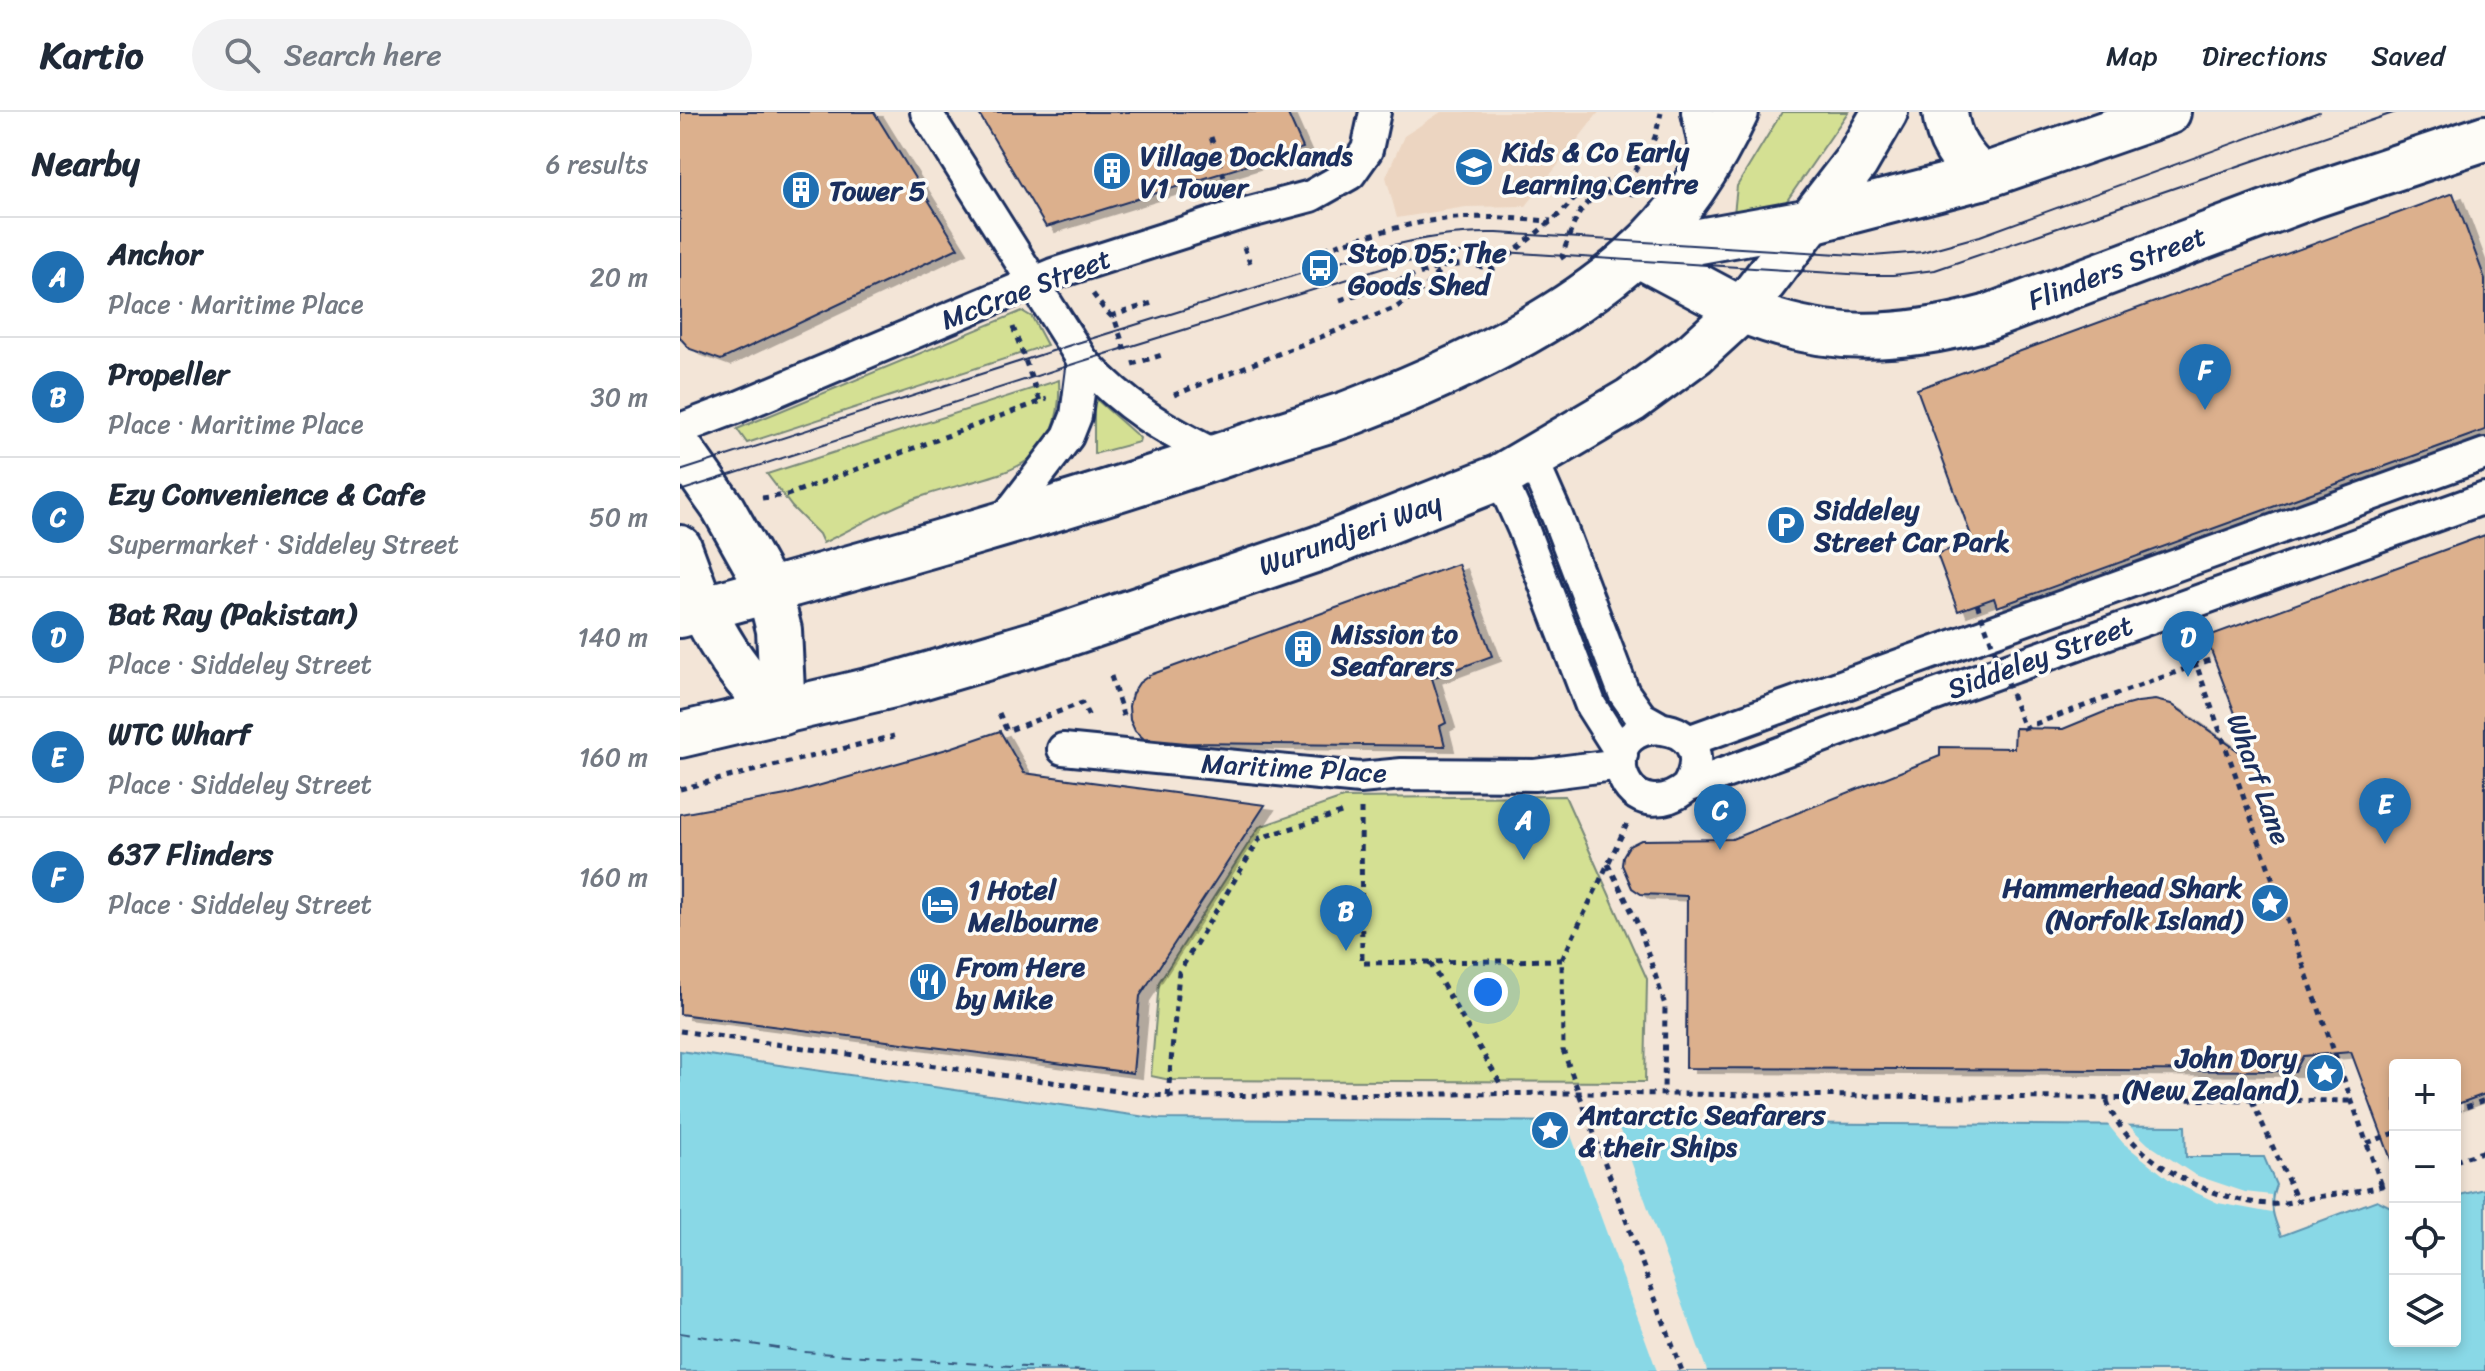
<!DOCTYPE html>
<meta charset="utf-8">
<style>
:root{--surface:#fff;--page:#f2f2f3;--text:#1f2937;--muted:#747a83;--line:#e0e1e3;--accent:#1f6fb2}
body{margin:0;font-family:Sriracha,sans-serif;background:var(--page);color:var(--text)}
.controls{position:absolute;right:24px;bottom:24px;display:grid;overflow:hidden;border-radius:8px;box-shadow:0 4px 12px #0003}
.controls button{width:72px;height:72px;display:grid;place-items:center;padding:0;border:0;border-bottom:2px solid var(--line);background:var(--surface);color:var(--text);font:40px sans-serif}
.you{position:absolute;left:808px;top:880px;width:28px;height:28px;margin:-20px;border:6px solid #fff;border-radius:50%;background:#1a73e8;box-shadow:0 0 0 12px #1a73e833}
.badge{display:grid;place-items:center;width:52px;height:52px;border-radius:50%;background:var(--accent);color:#fff;font-size:26px;font-weight:700}
.pin{position:absolute;translate:-50% -66px;filter:drop-shadow(0 2px 4px #0008)}
.pin::after{content:'';position:absolute;top:42px;width:28px;height:24px;background:inherit;clip-path:polygon(0 0,100% 0,50% 100%)}
.list{margin:0;padding:0;list-style:none}
h2{display:flex;justify-content:space-between;align-items:center;height:104px;margin:0;padding:0 32px;font-size:34px}
h2 small{font-size:26px;font-weight:400;color:var(--muted)}
.list li{display:grid;grid-template-columns:52px 1fr auto;gap:24px;align-items:center;box-sizing:border-box;height:120px;padding:0 32px;border-top:2px solid var(--line)}
.list b{display:block;font-size:30px;white-space:nowrap}
.list p{margin:0;font-size:26px;white-space:nowrap;color:var(--muted)}
.list em{font-size:26px;font-style:normal;color:var(--muted)}
.icon{flex:none;width:44px;height:44px;fill:none;stroke:currentColor;stroke-width:2;stroke-linecap:round;stroke-linejoin:round}
.map{position:relative;flex:none;width:1805px;height:1259px;overflow:hidden}
header{display:flex;align-items:center;gap:48px;box-sizing:border-box;height:112px;padding:0 40px;background:var(--surface);border-bottom:2px solid var(--line)}
header strong{font-size:38px}
nav{display:flex;gap:44px;margin-inline-start:auto;font-size:28px}
.search{width:560px;height:72px;background:var(--page);display:flex;align-items:center;gap:20px;box-sizing:border-box;padding:0 28px;border-radius:44px;color:var(--muted);font-size:30px}
main{display:flex}
aside{flex:1;background:var(--surface)}
.map>svg:first-child{display:block}
</style>
<header>
<strong>Kartio</strong>
<div class="search"><svg class="icon" aria-label="search" viewBox="0 0 24 24"><circle cx="10" cy="10" r="6"/><path d="M15 15l6 6"/></svg>Search here</div>
<nav><a>Map</a><a>Directions</a><a>Saved</a></nav>
</header>
<main>
<aside>
<h2>Nearby<small>6 results</small></h2>
<ul class="list">
<li><span class="badge">A</span><div><b>Anchor</b><p>Place · Maritime Place</p></div><em>20 m</em></li>
<li><span class="badge">B</span><div><b>Propeller</b><p>Place · Maritime Place</p></div><em>30 m</em></li>
<li><span class="badge">C</span><div><b>Ezy Convenience &amp; Cafe</b><p>Supermarket · Siddeley Street</p></div><em>50 m</em></li>
<li><span class="badge">D</span><div><b>Bat Ray (Pakistan)</b><p>Place · Siddeley Street</p></div><em>140 m</em></li>
<li><span class="badge">E</span><div><b>WTC Wharf</b><p>Place · Siddeley Street</p></div><em>160 m</em></li>
<li><span class="badge">F</span><div><b>637 Flinders</b><p>Place · Siddeley Street</p></div><em>160 m</em></li>
</ul>
</aside>
<div class="map">
<svg width="1805" height="1259" viewBox="0 0 1805 1259">
<defs>
<filter id="shadow"><feDropShadow dx="9" dy="5" stdDeviation="0" flood-color="#0004"/></filter>
</defs>
<rect width="100%" height="100%" fill="#f3e5d7"/>
<filter id="ink" filterUnits="userSpaceOnUse"><feTurbulence type="fractalNoise" baseFrequency=".0125" numOctaves="2"/><feDisplacementMap in="SourceGraphic" scale="16" xChannelSelector="R" yChannelSelector="G"/><feConvolveMatrix kernelMatrix="1 2 1 2 8 2 1 2 1" color-interpolation-filters="sRGB"/></filter>
<g filter="url(#ink)">
<polygon fill="#ecd5c1" points="761,0 919,0 846,94 786,95 717,106 706,65 724,24"/>
<g fill="#d4e093" stroke="#788878" stroke-width="2">
<polygon points="1102,0 1168,0 1095,106 1054,102 1057,74"/>
<polygon points="342,199 352,205 367,233 67,331 57,317"/>
<path d="M379 268C384 365 313 360 243 384 208 395 175 416 143 431L139 422 112 395 87 362Z"/>
<polygon points="417,288 460,326 459,330 414,342 414,292"/>
<polygon points="885,684 967,867 965,970 490,968 471,964 479,870 579,715 663,686"/>
</g>
<path fill="#89d8e6" stroke="#5d94b0" stroke-width="2" d="M0 939 480 1007 1505 1014 1506 1045H1584L1596 1073C1588 1092 1594 1107 1601 1124L1697 1088 1715 1097V1229H1775V1084L1805 1077V1259H0Z"/>
<g fill="#f3e5d7">
<polygon points="884,1004 935,1005 1027,1259 977,1259"/>
<polygon points="1425,1009 1445,1010 1468,1032 1515,1063 1565,1080 1591,1083 1592,1101 1538,1091 1491,1069 1443,1031"/>
</g>
<g fill="none" stroke-linecap="round" stroke-linejoin="round">
<polyline stroke="#365980" stroke-width="2" stroke-dasharray="10 8" stroke-linecap="butt" points="0,1221 124,1240 404,1259"/>
</g>
<g fill="#dcb08d" stroke="#1b2f5e" stroke-width="2" filter="url(#shadow)">
<polygon points="0,0 194,0 278,136 41,248 10,237 0,226"/>
<polygon points="298,0 607,0 623,36 366,115"/>
<polygon points="1773,81 1805,167 1805,318 1317,495 1314,486 1278,499 1257,442 1293,429 1237,277"/>
<polygon points="1805,423 1805,982 1775,993 1775,953 1715,953 1715,1049 1712,1050 1671,940 1623,944 1615,959 1006,956 1007,784 961,782 952,776 942,753 943,744 949,734 961,728 1052,727 1260,644 1260,635 1334,636 1335,616 1383,617 1429,598 1458,590 1475,588 1491,592 1573,649 1526,525"/>
<polygon points="778,452 812,544 752,566 766,611 760,614 765,634 506,631 464,627 455,619 450,608 449,594 452,582 459,571 470,563"/>
<polygon points="320,619 344,661 585,693 460,884 453,961 0,902 0,702 106,683 267,637"/>
</g>
<g fill="none" stroke-linecap="round" stroke-linejoin="round">
<g stroke="#1b2f5e" stroke-width="36">
<g id="street">
<path d="M246 0 403 249C447 296 482 316 539 345"/>
<polyline points="1017,0 1028,53"/>
<polyline points="0,317 58,295 373,162 555,104 631,84 670,62 687,38 695,0"/>
<polyline points="852,347 877,404 944,581 961,605 977,614"/>
<polyline points="820,365 843,416 911,594 942,643"/>
<polyline points="320,413 388,324 396,304 403,249"/>
<polyline points="1008,629 1805,342"/>
<polyline points="383,637 680,666 722,662 855,663 941,652"/>
<path d="M1007 675C1047 604 924 596 942 661 952 694 985 694 1007 675L1247 586 1805 386"/>
</g>
</g>
<g stroke="#1b2f5e" stroke-width="48">
<g id="secondary">
<polyline points="0,335 43,396 89,478"/>
<polyline points="0,435 23,497"/>
</g>
</g>
<g stroke="#1b2f5e" stroke-width="50">
<g id="primary">
<path d="M1265 0C1268 29 1281 46 1301 65"/>
<polyline points="1131,109 1301,65 1488,0"/>
<path d="M1062 198C1145 233 1220 229 1306 206L1631 84 1805 26"/>
</g>
</g>
<g stroke="#1b2f5e" stroke-width="50">
<g id="highway">
<polyline points="958,140 1131,109"/>
<polyline points="957,142 1062,198"/>
<polyline points="89,478 99,518 103,600"/>
<path d="M23 497C41 537 66 571 99 601"/>
<path d="M0 503C194 450 389 396 580 330 610 319 642 311 672 300 766 264 881 211 956 142 999 103 1032 52 1056 0"/>
<polyline points="0,623 213,573 384,523 640,436 820,365 951,288 1015,241 1062,198 1176,50 1205,0"/>
</g>
</g>
<g stroke="#1b2f5e" stroke-width="5" stroke-dasharray="6 6" stroke-linecap="butt">
<polyline points="531,25 546,71"/>
<polyline points="564,135 570,151"/>
<path d="M644 137C683 125 725 111 765 107 801 103 836 107 871 109"/>
<path d="M884 147 882 144C891 121 898 86 926 81 936 79 948 82 959 82"/>
<polyline points="413,182 424,197 435,208 446,241"/>
<polyline points="660,188 763,154"/>
<polyline points="431,204 472,191"/>
<polyline points="333,215 360,289"/>
<polyline points="452,252 485,242"/>
<polyline points="494,283 717,195 745,175 764,154 787,152 813,157 881,101 905,76 952,62 969,39 975,25 981,1"/>
<polyline points="82,386 107,383 367,287"/>
<polyline points="1510,535 1702,1074"/>
<polyline points="431,564 445,609"/>
<polyline points="319,601 327,619 402,591 409,605"/>
<polyline points="0,677 214,624"/>
<polyline points="681,697 682,851 882,848"/>
<polyline points="947,712 882,848 883,938 1002,1259"/>
<polyline points="928,752 959,814 985,893 984,982"/>
<polyline points="750,851 820,971"/>
<polyline points="0,919 459,982 488,984 900,981 1673,989"/>
<polyline points="488,984 499,860 580,726 665,700"/>
<path d="M1427 989C1447 1047 1530 1089 1589 1092 1602 1093 1618 1088 1631 1086 1659 1081 1688 1079 1715 1070"/>
<polyline points="1572,989 1617,1088"/>
<polyline points="1775,999 1805,988"/>
<polyline points="1687,1031 1715,1021"/>
<polyline points="1775,1049 1805,1039"/>
</g>
<use href="#street" stroke="#fdfcf7" stroke-width="30"/>
<use href="#secondary" stroke="#fdfcf7" stroke-width="42"/>
<use href="#primary" stroke="#fdfcf7" stroke-width="44"/>
<use href="#highway" stroke="#fdfcf7" stroke-width="44"/>
<g stroke="#1b2f5e" stroke-width="2">
<path d="M0 359 394 232 706 135C744 125 778 120 817 121L1192 144 1242 140 1300 124 1639 0"/>
<polyline points="0,379 403,249 717,152 767,142 806,139 1185,163 1213,163 1255,158 1716,0"/>
</g>
<polyline stroke="#1b2f5e" stroke-width="5" stroke-dasharray="6 6" stroke-linecap="butt" points="1297,492 1344,616 1535,546"/>
</g>
</g>
<defs>
<g id="school-disc" transform="scale(2)"><circle r="9.5" fill="#1f6fb2" stroke="#fdfcf7"/><path d="M0-5L7-2L0 1L-7-2ZM-4 1L0 2.5L4 1V4Q0 6-4 4Z" fill="#fff"/></g>
<g id="building-disc" transform="scale(2)"><circle r="9.5" fill="#1f6fb2" stroke="#fdfcf7"/><path d="M-4-6H4V6H1V3H-1V6H-4ZM-2.5-4.3h1.7v1.8h-1.7ZM.8-4.3h1.7v1.8H.8ZM-2.5-1h1.7V.8h-1.7ZM.8-1h1.7V.8H.8Z" fill="#fff"/></g>
<g id="bus-disc" transform="scale(2)"><circle r="9.5" fill="#1f6fb2" stroke="#fdfcf7"/><path d="M-5-6H5V4H4V6H2V4H-2V6H-4V4H-5ZM-3.5-4V0h7V-4ZM-3.5 1.2v1.5H-2V1.2ZM2 1.2v1.5H3.5V1.2Z" fill="#fff"/></g>
<g id="parking-disc" transform="scale(2)"><circle r="9.5" fill="#1f6fb2" stroke="#fdfcf7"/><path d="M-3.5-5.5H1a3.5 3.5 0 0 1 0 7H-1V5.5H-3.5ZM-1-3.4V-.6H.8a1.4 1.4 0 0 0 0-2.8Z" fill="#fff"/></g>
<g id="sight-disc" transform="scale(2)"><circle r="9.5" fill="#1f6fb2" stroke="#fdfcf7"/><path d="M0-6L1.8-2.2L6-1.7L2.9 1.2L3.7 5.4L0 3.3L-3.7 5.4L-2.9 1.2L-6-1.7L-1.8-2.2Z" fill="#fff"/></g>
<g id="hotel-disc" transform="scale(2)"><circle r="9.5" fill="#1f6fb2" stroke="#fdfcf7"/><path d="M-6-4.5h1.5V1H6V5H4.5V3h-9V5H-6ZM-4 0a1.8 1.8 0 1 1 3.6 0ZM.5 0V-2.5h3Q6-2.5 6 0Z" fill="#fff"/></g>
<g id="restaurant-disc" transform="scale(2)"><circle r="9.5" fill="#1f6fb2" stroke="#fdfcf7"/><path d="M-5-6h1v4h1v-4h1v4h1v-4h1v5L-1.5 .5V6h-2V.5L-5-1ZM5-6V6H3V1.5H1.5Q1.5-4 5-6Z" fill="#fff"/></g>
</defs>
<g fill-rule="evenodd">
<use href="#school-disc" x="794" y="55"/>
<use href="#building-disc" x="432" y="59"/>
<use href="#building-disc" x="121" y="78"/>
<use href="#bus-disc" x="640" y="156"/>
<use href="#parking-disc" x="1106" y="413"/>
<use href="#building-disc" x="623" y="537"/>
<use href="#sight-disc" x="1590" y="791"/>
<use href="#hotel-disc" x="260" y="793"/>
<use href="#restaurant-disc" x="248" y="870"/>
<use href="#sight-disc" x="1645" y="961"/>
<use href="#sight-disc" x="870" y="1018"/>
</g>
<g text-anchor="middle" dominant-baseline="central" stroke-width="7" stroke-linejoin="round" paint-order="stroke">
<g font-size="28" font-weight="bold" fill="#1b2f5e" stroke="#fdfcf7" text-anchor="start">
<text x="822" y="39">Kids &amp; Co Early<tspan x="822" dy="32">Learning Centre</tspan></text>
<text x="460" y="43">Village Docklands<tspan x="460" dy="32">V1 Tower</tspan></text>
<text x="149" y="78">Tower 5</text>
<text x="668" y="140">Stop D5: The<tspan x="668" dy="32">Goods Shed</tspan></text>
<text x="1134" y="397">Siddeley<tspan x="1134" dy="32">Street Car Park</tspan></text>
<text x="651" y="521">Mission to<tspan x="651" dy="32">Seafarers</tspan></text>
<text x="1562" y="775" text-anchor="end">Hammerhead Shark<tspan x="1562" dy="32">(Norfolk Island)</tspan></text>
<text x="288" y="777">1 Hotel<tspan x="288" dy="32">Melbourne</tspan></text>
<text x="276" y="854">From Here<tspan x="276" dy="32">by Mike</tspan></text>
<text x="1617" y="945" text-anchor="end">John Dory<tspan x="1617" dy="32">(New Zealand)</tspan></text>
<text x="898" y="1002">Antarctic Seafarers<tspan x="898" dy="32">&amp; their Ships</tspan></text>
</g>
<g font-size="28" fill="#1b2f5e" stroke="#fdfcf7">
<text transform="translate(1437 156) rotate(-21)">Flinders Street</text>
<text transform="translate(346 177) rotate(-21)">McCrae Street</text>
<text transform="translate(670 422) rotate(-20)">Wurundjeri Way</text>
<text transform="translate(1360 545) rotate(-20)">Siddeley Street</text>
<text transform="translate(614 656) rotate(3)">Maritime Place</text>
<text transform="translate(1579 667) rotate(70)">Wharf Lane</text>
</g>
</g>
</svg>
<div class="controls">
<button>+</button>
<button>−</button>
<button><svg class="icon" aria-label="locate" viewBox="0 0 24 24"><circle cx="12" cy="12" r="6"/><path d="M12 2v4M12 18v4M2 12h4M18 12h4"/></svg></button>
<button><svg class="icon" aria-label="layers" viewBox="0 0 24 24"><path d="M12 4l9 5-9 5-9-5zM3 14l9 5 9-5"/></svg></button>
</div>
<div class="you"></div>
<div class="pin badge" style="left:844px;top:748px">A</div>
<div class="pin badge" style="left:666px;top:839px">B</div>
<div class="pin badge" style="left:1040px;top:738px">C</div>
<div class="pin badge" style="left:1508px;top:565px">D</div>
<div class="pin badge" style="left:1705px;top:732px">E</div>
<div class="pin badge" style="left:1525px;top:298px">F</div>
</div>
</main>
